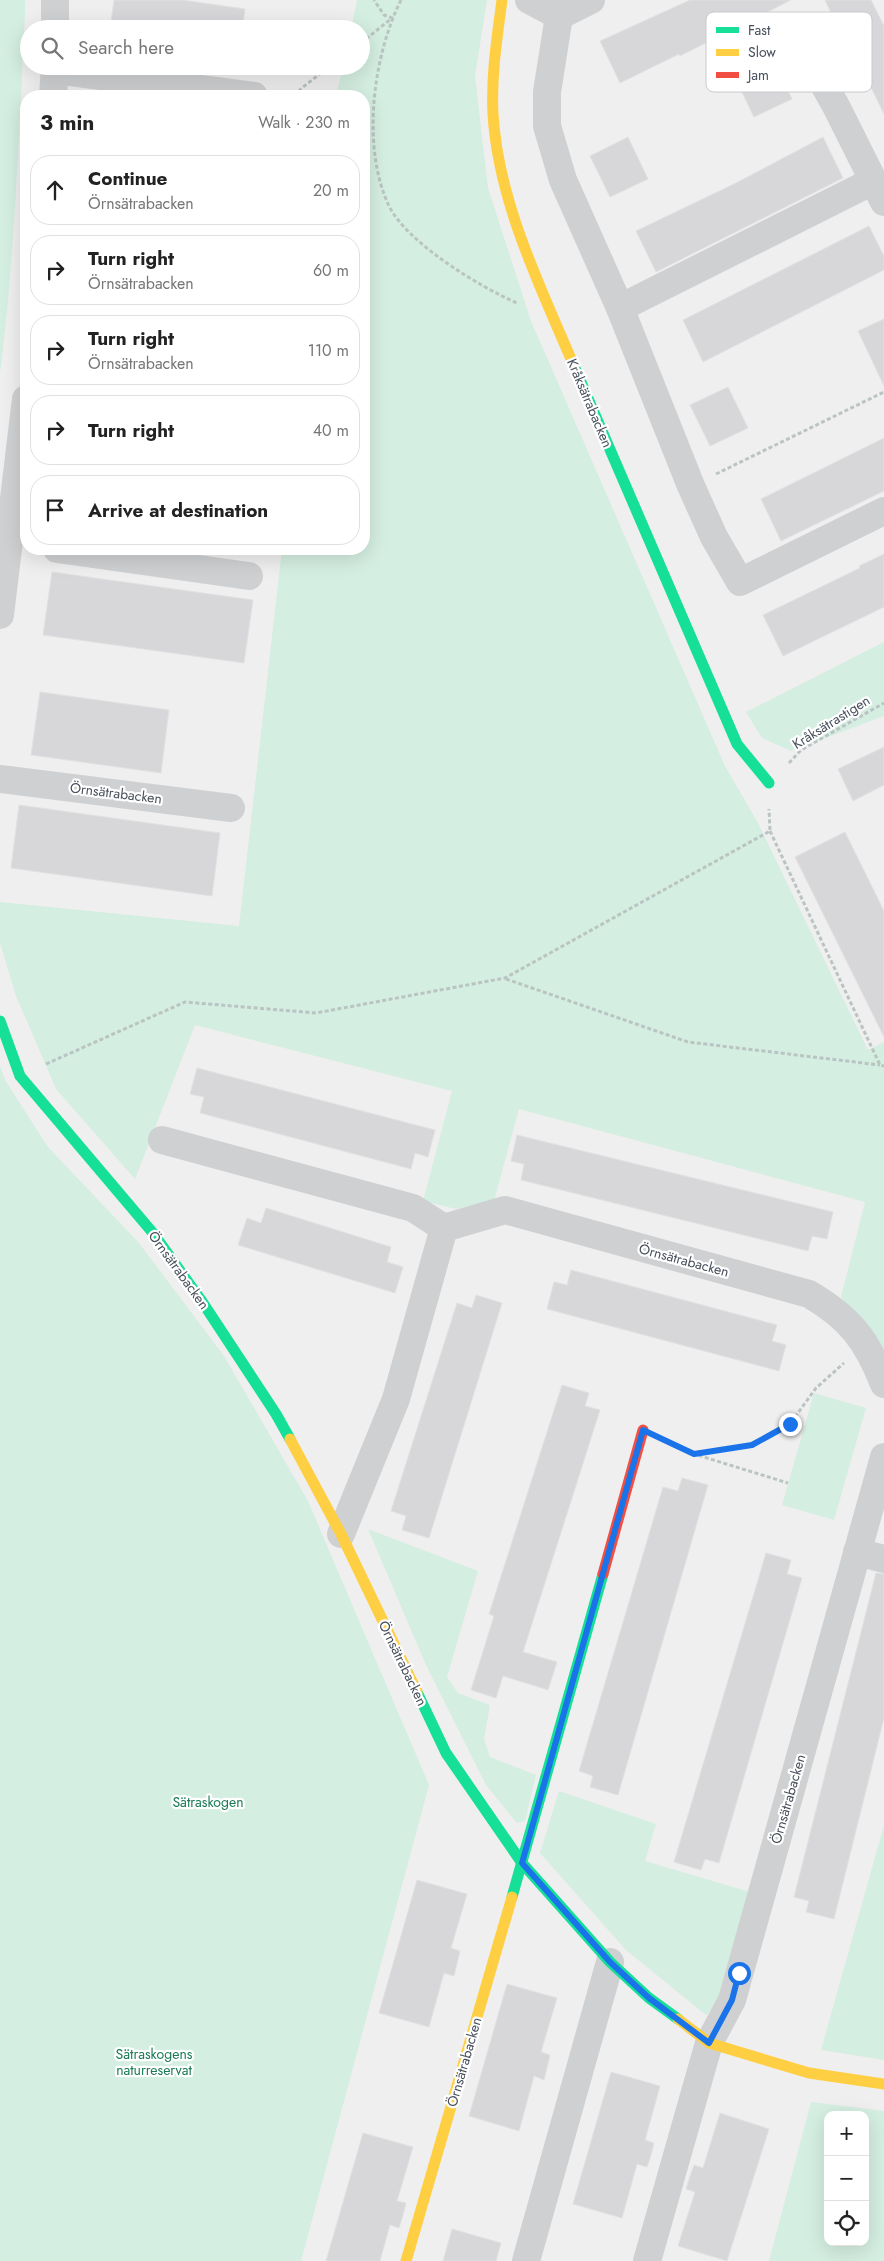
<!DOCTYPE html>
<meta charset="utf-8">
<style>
:root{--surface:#fff;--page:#f2f2f2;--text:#222;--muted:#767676;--line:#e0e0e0}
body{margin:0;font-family:Jost,sans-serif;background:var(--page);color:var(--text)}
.controls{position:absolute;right:15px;bottom:15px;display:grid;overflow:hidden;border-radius:10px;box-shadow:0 5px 20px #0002}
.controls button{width:45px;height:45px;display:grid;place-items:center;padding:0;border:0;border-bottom:1px solid var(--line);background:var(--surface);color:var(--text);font:25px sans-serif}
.stop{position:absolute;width:15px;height:15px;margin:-11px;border:4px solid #1a73e8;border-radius:50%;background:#fff}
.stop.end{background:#1a73e8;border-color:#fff;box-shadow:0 1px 5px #0008}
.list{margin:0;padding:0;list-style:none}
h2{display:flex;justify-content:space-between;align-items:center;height:65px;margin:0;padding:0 20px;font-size:21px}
h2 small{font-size:16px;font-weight:400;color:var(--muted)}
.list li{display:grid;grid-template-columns:32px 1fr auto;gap:15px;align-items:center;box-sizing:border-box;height:70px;margin:0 10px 10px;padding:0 10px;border:1px solid var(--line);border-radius:20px}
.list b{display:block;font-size:19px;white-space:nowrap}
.list p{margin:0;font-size:16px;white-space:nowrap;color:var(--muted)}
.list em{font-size:16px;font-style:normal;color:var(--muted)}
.icon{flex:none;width:28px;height:28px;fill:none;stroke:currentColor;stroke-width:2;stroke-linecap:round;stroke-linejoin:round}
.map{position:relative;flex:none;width:884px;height:2261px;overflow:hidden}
.search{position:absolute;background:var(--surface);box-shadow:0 5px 20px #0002;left:20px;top:20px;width:350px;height:55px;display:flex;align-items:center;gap:12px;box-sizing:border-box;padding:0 18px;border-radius:28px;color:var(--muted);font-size:19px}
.panel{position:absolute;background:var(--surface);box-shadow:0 5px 20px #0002;left:20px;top:90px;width:350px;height:465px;border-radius:20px}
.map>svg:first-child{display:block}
</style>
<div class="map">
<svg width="884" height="2261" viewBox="0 0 884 2261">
<rect width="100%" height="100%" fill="#f0efef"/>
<g fill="#d4eee1" fill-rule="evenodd">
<path d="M0 0H25V14C19 134 15 254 0 374Z"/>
<polygon points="357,0 487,0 475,76 488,188 531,321 725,766 758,823 868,1050 884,1042 884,1353 841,1297 865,1202 519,1109 494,1201 456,1209 423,1201 452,1091 195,1025 135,1179 56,1089 16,996 0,943 0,902 239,926 282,549 364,549 364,96 336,96 343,66 361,66 361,29 351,29"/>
<polygon points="884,642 884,716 791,751 762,738 746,712"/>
<polygon points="0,1066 5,1080 48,1147 139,1243 224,1356 308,1501 429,1785 301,2261 0,2261"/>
<polygon points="814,1393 866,1408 834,1520 782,1505"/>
<polygon points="368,1529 478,1571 447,1677 458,1693 490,1705 484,1739 490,1757 536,1775 525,1821 517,1823 486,1785 426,1665"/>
<polygon points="559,1791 656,1824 645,1861 750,1892 723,1998 706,2015 626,1950 540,1853"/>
<polygon points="884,1825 884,2060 821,2050"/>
<path d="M811 2102 884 2111V2261H769ZM828 2115H865V2242H828Z"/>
</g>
<g fill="#d7d7d9" stroke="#e1e1e2">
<polygon points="114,0 183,0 245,9 242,29 110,29"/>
<polygon points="690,0 791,0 680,56 679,54 620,83 600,41"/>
<polygon points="825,0 871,0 884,26 884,114 853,51 850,53"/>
<polygon points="771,57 792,99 754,117 734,76"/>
<polygon points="198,66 236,66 236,72"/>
<polygon points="628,137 648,179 610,197 590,156"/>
<polygon points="823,137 843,178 656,272 636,231 736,183"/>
<polygon points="869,226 884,256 884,270 703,362 683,320"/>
<polygon points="884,319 884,386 858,331"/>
<polygon points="728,387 748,428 710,446 690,405"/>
<polygon points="884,438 884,491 781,541 761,499"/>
<polygon points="884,554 884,607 783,656 763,615 860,568 859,566"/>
<polygon points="52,572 253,600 244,663 43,635"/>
<polygon points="40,692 169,710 161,773 31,755"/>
<polygon points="884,747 884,785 853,801 838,769"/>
<polygon points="19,805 220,833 212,896 11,868"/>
<polygon points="845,832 884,911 884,1037 795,857"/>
<polygon points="197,1068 435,1130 428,1157 415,1153 411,1169 200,1113 204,1097 190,1094"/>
<polygon points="517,1135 833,1212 827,1239 812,1236 808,1251 521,1180 524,1164 511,1161"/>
<polygon points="266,1208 391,1247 387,1262 403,1267 395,1293 238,1245 247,1218 261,1223"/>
<polygon points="571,1270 777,1325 772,1341 786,1345 779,1371 547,1309 554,1282 567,1285"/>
<polygon points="476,1295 502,1303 429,1538 402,1530 406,1516 391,1511 457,1303 472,1308"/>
<polygon points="562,1385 589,1393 585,1406 600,1410 523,1652 557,1662 548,1690 503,1676 496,1698 471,1690 494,1616 489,1614"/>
<polygon points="682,1478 708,1485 618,1795 590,1787 593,1776 579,1771 663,1487 678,1491"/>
<polygon points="766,1553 791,1560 787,1574 802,1578 719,1863 705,1859 701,1870 674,1862"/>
<polygon points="876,1573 884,1574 884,1718 834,1919 806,1912 809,1901 794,1897"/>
<polygon points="417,1880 467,1894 451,1948 460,1951 454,1976 444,1973 429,2027 379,2013"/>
<polygon points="507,1984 557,1998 541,2052 550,2055 544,2080 534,2076 519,2131 469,2116"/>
<polygon points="611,2072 660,2086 645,2140 654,2143 651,2155 647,2167 637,2164 622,2218 573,2204"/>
<polygon points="720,2113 769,2129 727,2261 678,2246 695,2192 686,2189 690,2176 694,2165 703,2168"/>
<polygon points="363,2133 413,2147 397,2201 406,2203 403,2215 399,2228 390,2225 380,2261 326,2261"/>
<polygon points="452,2229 501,2243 496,2261 443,2261"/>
</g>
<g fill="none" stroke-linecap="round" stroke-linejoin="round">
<g stroke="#bac4c3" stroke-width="3" stroke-dasharray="4 2.5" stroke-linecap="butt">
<path d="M401 0C373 56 361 147 389 206 407 243 480 287 517 303"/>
<polyline points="361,43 392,18 384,15 374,0"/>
<polyline points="294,96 303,87 330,66"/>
<polyline points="716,474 884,392"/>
<polyline points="789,763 801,750 884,703"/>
<polyline points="770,831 880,1065 884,1066"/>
<polyline points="506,979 688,1042 880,1065"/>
<polyline points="46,1064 185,1002 316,1013 505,978 770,831 769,809"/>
<polyline points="669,1442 694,1454 788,1483"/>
<polyline points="694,1454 752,1445 790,1424 816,1388 844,1363"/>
</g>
<g stroke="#ced0d2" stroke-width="28">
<polyline points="55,0 55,29"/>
<polyline points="529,0 559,16 547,92 547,126 563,180 620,308 691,486 714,537 740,582 884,511"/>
<polyline points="559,16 591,0"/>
<polyline points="808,56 837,108 884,202"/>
<polyline points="55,70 254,96"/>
<polyline points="53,96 55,66"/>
<polyline points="620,308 873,181"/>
<polyline points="57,549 249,576"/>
<polyline points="0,615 26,399"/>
<polyline points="0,779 231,808"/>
<polyline points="162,1140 413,1208 444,1228"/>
<path d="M341 1534 396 1399 444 1228 505 1210 809 1294C850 1318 867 1340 884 1384"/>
<polyline points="857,1552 884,1559"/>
<polyline points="526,2261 610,1962"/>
<polyline points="647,2261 709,2043 732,2000 884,1457"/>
</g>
<g stroke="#16e098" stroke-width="11">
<polyline points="574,366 737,744 769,783"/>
<polyline points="0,1021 20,1076 153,1233 203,1303 276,1414 290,1439"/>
<polyline points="417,1692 446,1753 522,1863 610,1962 649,1998 678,2019"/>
<polyline points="512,1897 603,1574"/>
</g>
<g stroke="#ffcf43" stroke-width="11">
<path d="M502 0C497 38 491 76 493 114 498 201 540 286 574 366"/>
<polyline points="290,1439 341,1534 417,1692"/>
<polyline points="678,2019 709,2043 809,2073 884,2084"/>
<polyline points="406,2261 512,1897"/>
</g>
<polyline stroke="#f24e42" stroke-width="11" points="603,1574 643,1430"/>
</g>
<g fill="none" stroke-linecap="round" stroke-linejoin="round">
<polyline stroke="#1a73e8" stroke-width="6" points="739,1973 732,2000 709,2043 649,1998 610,1962 522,1863 643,1430 694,1454 752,1445 790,1424"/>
</g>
<g text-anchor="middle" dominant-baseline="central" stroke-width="4.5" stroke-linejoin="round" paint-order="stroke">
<g font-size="14" fill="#474f5b" stroke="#fff">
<text transform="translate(590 403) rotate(67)">Kråksätrabacken</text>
<text transform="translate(831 722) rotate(-32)">Kråksätrastigen</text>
<text transform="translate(116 793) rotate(7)">Örnsätrabacken</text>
<text transform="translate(684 1260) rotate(15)">Örnsätrabacken</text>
<text transform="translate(179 1270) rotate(54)">Örnsätrabacken</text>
<text transform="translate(403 1663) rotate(64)">Örnsätrabacken</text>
<text transform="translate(788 1799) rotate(-74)">Örnsätrabacken</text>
<text transform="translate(464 2062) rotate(-74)">Örnsätrabacken</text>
</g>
<g font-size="14" fill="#197a55" stroke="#fff">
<text x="208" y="1802">Sätraskogen</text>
<text x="154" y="2054">Sätraskogens<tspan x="154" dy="16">naturreservat</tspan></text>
</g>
</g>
<rect x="706" y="12" width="166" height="80" rx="8" fill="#fff" stroke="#c8cace" stroke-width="1"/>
<rect x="716" y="27" width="23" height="6" fill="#16e098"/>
<rect x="716" y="49" width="23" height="7" fill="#ffcf43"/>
<rect x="716" y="72" width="23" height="6" fill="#f24e42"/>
<g font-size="14" fill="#474f5b">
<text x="748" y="35">Fast</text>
<text x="748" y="57">Slow</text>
<text x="748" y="80">Jam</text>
</g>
</svg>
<div class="controls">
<button>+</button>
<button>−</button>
<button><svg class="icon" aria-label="locate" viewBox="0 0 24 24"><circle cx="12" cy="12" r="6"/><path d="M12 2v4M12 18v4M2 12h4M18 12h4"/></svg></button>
</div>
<div class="stop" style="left:739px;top:1973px"></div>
<div class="stop end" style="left:790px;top:1424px"></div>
<div class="search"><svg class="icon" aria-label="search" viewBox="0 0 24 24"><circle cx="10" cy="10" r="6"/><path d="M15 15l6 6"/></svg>Search here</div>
<section class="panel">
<h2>3 min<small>Walk · 230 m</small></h2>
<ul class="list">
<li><svg class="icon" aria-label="ahead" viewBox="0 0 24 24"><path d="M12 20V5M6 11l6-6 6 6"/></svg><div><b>Continue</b><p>Örnsätrabacken</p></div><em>20 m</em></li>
<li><svg class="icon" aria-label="right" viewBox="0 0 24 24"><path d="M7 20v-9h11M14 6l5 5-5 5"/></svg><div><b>Turn right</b><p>Örnsätrabacken</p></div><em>60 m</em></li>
<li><svg class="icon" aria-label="right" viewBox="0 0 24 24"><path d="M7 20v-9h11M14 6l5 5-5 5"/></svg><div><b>Turn right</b><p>Örnsätrabacken</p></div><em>110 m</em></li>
<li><svg class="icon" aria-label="right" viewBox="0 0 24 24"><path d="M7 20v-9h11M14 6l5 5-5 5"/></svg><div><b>Turn right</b></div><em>40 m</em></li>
<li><svg class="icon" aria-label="arrive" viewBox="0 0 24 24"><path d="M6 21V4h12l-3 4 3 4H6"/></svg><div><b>Arrive at destination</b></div></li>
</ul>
</section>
</div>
